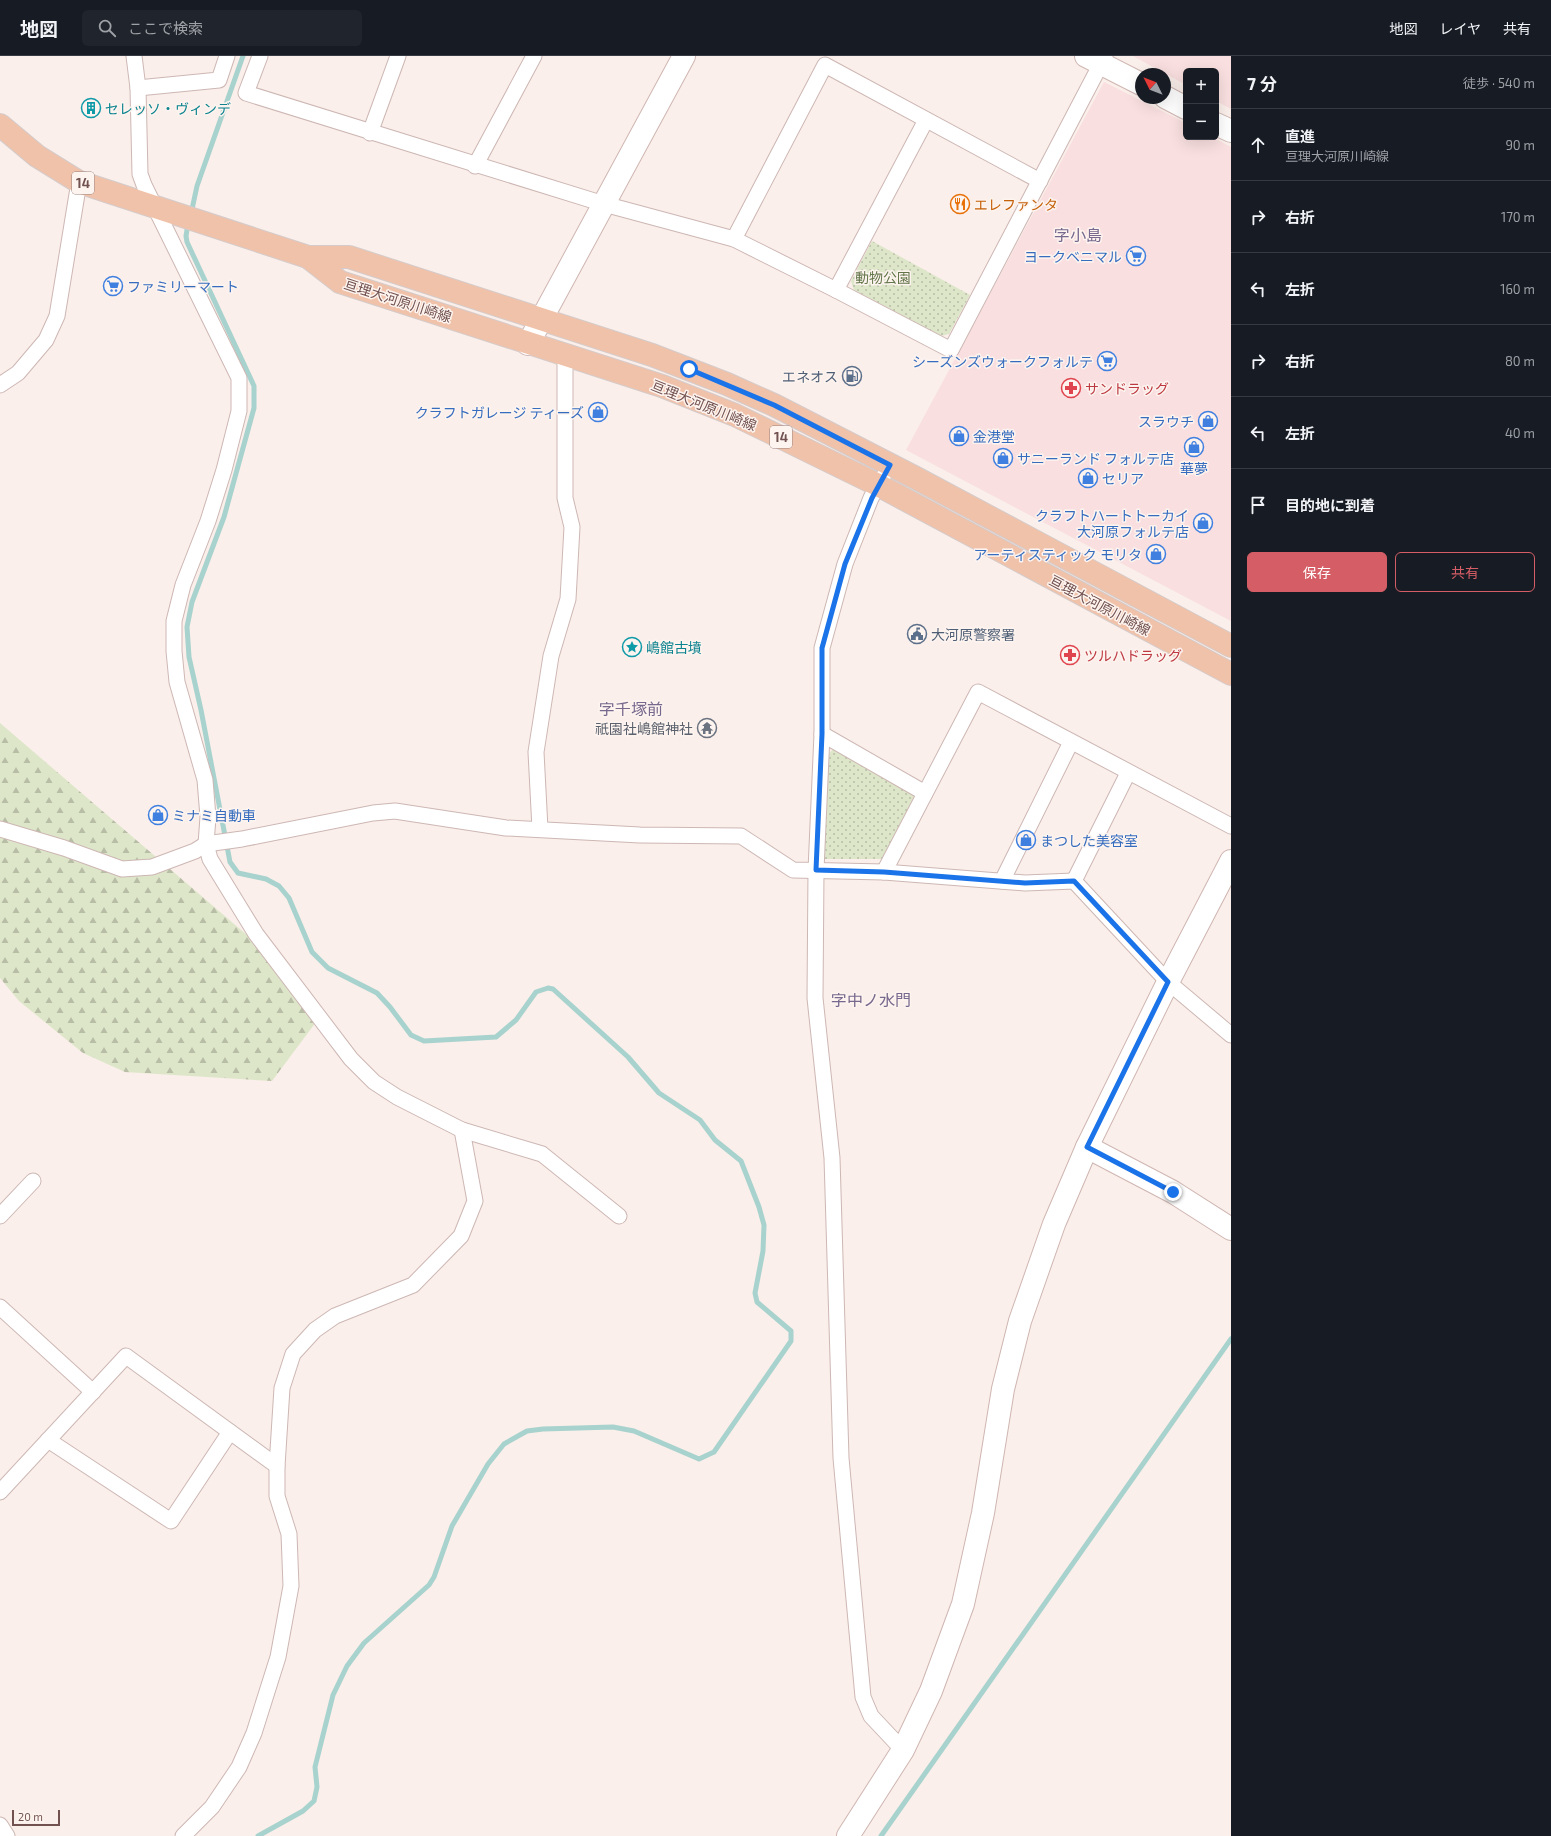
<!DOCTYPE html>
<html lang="ja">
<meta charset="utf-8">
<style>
:root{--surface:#171b24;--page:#20242c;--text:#f1f3f6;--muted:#9ea1a6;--line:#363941;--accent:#d55e66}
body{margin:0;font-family:"Exo 2","Noto Sans JP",sans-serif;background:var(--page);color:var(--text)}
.controls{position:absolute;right:12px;top:12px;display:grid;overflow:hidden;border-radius:6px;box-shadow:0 4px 16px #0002}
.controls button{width:36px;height:36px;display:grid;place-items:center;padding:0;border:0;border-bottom:1px solid var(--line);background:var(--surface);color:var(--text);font:20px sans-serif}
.compass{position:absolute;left:1135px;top:12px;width:36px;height:36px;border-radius:50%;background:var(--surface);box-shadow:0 4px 16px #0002;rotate:312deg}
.scale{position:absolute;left:12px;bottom:10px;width:48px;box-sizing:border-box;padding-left:4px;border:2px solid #725250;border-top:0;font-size:11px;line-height:14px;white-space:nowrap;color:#725250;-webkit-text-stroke:3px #fdf4f0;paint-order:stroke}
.stop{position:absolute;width:12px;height:12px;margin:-9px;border:3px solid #1a73e8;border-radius:50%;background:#fff}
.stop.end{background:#1a73e8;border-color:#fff;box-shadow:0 1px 4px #0008}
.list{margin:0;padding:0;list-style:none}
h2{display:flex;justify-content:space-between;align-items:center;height:52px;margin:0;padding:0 16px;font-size:17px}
h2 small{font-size:13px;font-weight:400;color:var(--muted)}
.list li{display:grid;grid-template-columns:26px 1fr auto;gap:12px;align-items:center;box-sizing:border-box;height:72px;padding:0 16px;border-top:1px solid var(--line)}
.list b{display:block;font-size:15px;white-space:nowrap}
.list p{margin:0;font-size:13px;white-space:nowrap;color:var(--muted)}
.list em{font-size:13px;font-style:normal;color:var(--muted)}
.actions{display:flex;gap:8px;padding:12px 16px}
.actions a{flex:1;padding:9px 0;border:1px solid var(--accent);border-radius:6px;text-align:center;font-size:14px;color:var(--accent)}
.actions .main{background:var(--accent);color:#fff}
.icon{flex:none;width:22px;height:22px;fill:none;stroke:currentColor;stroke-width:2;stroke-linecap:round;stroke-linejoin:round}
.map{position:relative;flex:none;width:1231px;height:1780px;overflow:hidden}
header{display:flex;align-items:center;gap:24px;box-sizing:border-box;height:56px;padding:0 20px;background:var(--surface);border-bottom:1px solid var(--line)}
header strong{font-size:19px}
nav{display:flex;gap:22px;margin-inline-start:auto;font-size:14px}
.search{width:280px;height:36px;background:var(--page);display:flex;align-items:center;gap:10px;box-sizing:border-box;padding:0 14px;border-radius:6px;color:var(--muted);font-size:15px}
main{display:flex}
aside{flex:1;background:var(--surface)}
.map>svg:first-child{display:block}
</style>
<header>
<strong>地図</strong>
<div class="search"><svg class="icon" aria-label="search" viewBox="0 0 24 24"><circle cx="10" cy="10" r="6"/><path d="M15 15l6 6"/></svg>ここで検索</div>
<nav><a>地図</a><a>レイヤ</a><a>共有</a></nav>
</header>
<main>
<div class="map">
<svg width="1231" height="1780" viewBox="0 0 1231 1780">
<defs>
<pattern id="grass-dots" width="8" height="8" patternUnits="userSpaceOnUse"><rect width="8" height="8" fill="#dde6c9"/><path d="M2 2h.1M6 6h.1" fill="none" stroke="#b8bda6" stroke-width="1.8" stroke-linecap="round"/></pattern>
<pattern id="forest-firs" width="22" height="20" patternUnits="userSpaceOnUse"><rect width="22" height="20" fill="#dde6c9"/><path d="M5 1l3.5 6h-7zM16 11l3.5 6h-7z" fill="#b8bda6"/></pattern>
</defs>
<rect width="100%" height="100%" fill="#faefea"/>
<g fill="#f9dfdf">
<polygon points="1133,0 1231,0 1231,53 1216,45 1216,15 1186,15 1186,29"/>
<polygon points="1104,26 1186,67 1186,81 1212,81 1231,91 1231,565 906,394"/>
</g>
<g fill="url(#grass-dots)">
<polygon points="872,185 970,239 949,278 941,280 854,234 851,225"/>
<polygon points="833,693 909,732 914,741 883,803 824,803 827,700"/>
</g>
<polygon fill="url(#forest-firs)" points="0,667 255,886 319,962 272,1025 125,1016 83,997 19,945 0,922"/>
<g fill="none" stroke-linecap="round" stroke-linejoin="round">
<g stroke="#a8d2cd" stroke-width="5">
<polyline points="191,158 197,130 243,0"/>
<polyline points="188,168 186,180 187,186 254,330 254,352 224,461 192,546 187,571 189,601 201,654 230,806 238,817 266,823 279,830 289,842 312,896 328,912 377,937 390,951 411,979 424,985 496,981 516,964 536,936 548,932 553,933 628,1001 659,1037 700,1064 715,1084 741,1105 759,1151 764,1169 763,1195 755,1237 757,1246 791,1275 791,1285 714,1396 699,1403 634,1375 613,1371 543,1373 527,1375 504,1388 488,1408 452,1470 434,1521 429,1529 364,1587 347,1610 333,1639 315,1711 317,1731 314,1745 303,1755 258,1780"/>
<polyline points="881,1780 1231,1283"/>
</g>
<g stroke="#cdb7b4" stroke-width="17">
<g id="street">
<polyline points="134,0 138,32 140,118 144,129 239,322 239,355 224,414 208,465 183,529 174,565 174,595 177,626 205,724 208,761 206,788 210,803 256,878 351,1003 374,1026 397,1041 462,1074 542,1098 619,1160"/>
<polyline points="260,0 246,37 604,148 734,183 836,234 951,294 1105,0"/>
<polyline points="138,32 219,24 227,0"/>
<polyline points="370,77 398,0"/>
<polyline points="475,110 534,0"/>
<polyline points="734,183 825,9 1040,125"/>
<polyline points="836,234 926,64"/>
<polyline points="0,329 18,317 46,284 57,260 79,126"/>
<polyline points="883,421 871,442 845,508 822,592 822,678 816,814 815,942 832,1102 841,1402 863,1641 871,1660 903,1694"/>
<polyline points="822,678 925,737"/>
<polyline points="0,773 64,792 122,813 152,811 195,795 206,788 242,783 373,757 395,755 506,772 640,779 741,780 793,814 884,816 1025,827 1074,825 1168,926 1231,979"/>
<polyline points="540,773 536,696 551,600 568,543 572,471 565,442 565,300"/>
<polyline points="884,816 978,636 1231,770"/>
<polyline points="1002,825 1071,686"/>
<polyline points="1074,825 1128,717"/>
<polyline points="0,1160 33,1125"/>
<polyline points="0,1251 93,1336"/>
<polyline points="48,1384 171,1465 230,1376"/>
<polyline points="0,1436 126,1300 277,1410"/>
<polyline points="0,1769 7,1780"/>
<polyline points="183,1780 212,1751 239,1711 254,1677 278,1601 291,1530 289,1478 277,1440 277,1410 282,1332 293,1298 315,1274 335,1260 413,1229 461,1180 475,1145 462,1074"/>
</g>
</g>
<g stroke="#cfb6b2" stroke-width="24">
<g id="secondary">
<polyline points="1086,0 1141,28"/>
<polyline points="1165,41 1186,52"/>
<polyline points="1216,68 1231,75"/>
<polyline points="528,288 684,0"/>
<polyline points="1231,805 1168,926 1087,1091 1173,1136 1231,1173"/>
<polyline points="848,1780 903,1694 931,1635 963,1548 983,1457 1003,1333 1020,1265 1054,1168 1087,1091"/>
</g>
</g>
<g stroke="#d5cbca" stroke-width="24">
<g id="primary">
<polyline points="0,69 37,100 79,126 308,201 349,201 652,299 727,328 774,349 916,422 1231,590"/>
<polyline points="308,201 340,226 662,330 735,359 878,429 1231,618"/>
</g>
</g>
<use href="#street" stroke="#fff" stroke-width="15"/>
<use href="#secondary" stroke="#fff" stroke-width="22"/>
<use href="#primary" stroke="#f0c2aa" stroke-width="22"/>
</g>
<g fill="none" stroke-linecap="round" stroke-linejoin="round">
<polyline stroke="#1a73e8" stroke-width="5" points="689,313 774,349 890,409 872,442 845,508 822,592 822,678 816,814 884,816 1025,827 1074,825 1168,926 1087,1091 1173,1136"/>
</g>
<defs>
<g id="building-ring" transform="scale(1)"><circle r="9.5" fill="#fdf4f0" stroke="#0f9aa8" stroke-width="1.5"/><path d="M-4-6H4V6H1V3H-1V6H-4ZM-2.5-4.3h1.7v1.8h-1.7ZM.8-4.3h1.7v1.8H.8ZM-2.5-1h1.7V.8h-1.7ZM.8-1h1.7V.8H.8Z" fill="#0f9aa8"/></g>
<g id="restaurant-ring" transform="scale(1)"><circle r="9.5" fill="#fdf4f0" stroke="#e8710a" stroke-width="1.5"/><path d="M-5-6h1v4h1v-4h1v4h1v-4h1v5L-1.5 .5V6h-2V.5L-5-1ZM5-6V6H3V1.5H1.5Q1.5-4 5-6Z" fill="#e8710a"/></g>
<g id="supermarket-ring" transform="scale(1)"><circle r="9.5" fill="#fdf4f0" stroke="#3f7fe0" stroke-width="1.5"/><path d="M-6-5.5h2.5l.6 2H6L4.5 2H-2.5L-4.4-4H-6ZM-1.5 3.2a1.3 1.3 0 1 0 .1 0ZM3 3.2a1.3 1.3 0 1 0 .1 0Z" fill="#3f7fe0"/></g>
<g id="fuel-ring" transform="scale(1)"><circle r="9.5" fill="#fdf4f0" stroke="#5c6f8a" stroke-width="1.5"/><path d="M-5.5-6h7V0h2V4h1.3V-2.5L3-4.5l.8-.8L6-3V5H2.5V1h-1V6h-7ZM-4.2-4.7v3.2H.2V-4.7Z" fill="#5c6f8a"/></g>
<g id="pharmacy-ring" transform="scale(1)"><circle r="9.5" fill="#fdf4f0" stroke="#e0444e" stroke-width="1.5"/><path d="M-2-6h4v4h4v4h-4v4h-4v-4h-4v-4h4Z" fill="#e0444e"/></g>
<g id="shop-ring" transform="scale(1)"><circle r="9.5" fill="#fdf4f0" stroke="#3f7fe0" stroke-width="1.5"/><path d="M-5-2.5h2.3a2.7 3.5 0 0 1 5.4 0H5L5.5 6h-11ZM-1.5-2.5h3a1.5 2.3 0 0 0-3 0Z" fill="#3f7fe0"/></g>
<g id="civic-ring" transform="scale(1)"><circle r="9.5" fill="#fdf4f0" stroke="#5c6f8a" stroke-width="1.5"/><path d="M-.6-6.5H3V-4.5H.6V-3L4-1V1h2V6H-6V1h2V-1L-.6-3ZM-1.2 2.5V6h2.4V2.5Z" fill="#5c6f8a"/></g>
<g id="sight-ring" transform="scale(1)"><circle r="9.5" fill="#fdf4f0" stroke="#0f9aa8" stroke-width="1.5"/><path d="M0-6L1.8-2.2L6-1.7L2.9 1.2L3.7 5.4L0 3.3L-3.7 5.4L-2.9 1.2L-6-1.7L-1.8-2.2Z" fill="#0f9aa8"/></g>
<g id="temple-ring" transform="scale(1)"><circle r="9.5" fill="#fdf4f0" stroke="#6b7280" stroke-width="1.5"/><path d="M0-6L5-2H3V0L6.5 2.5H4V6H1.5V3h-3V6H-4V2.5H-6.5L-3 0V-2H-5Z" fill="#6b7280"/></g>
</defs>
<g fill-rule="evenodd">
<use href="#building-ring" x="91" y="52"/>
<use href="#restaurant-ring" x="960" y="148"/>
<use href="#supermarket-ring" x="1136" y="200"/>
<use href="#supermarket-ring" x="113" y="230"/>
<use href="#supermarket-ring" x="1107" y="305"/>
<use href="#fuel-ring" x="852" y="320"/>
<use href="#pharmacy-ring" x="1071" y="332"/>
<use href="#shop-ring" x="598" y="356"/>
<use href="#shop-ring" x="1208" y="365"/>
<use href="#shop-ring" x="959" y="380"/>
<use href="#shop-ring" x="1194" y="391"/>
<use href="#shop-ring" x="1003" y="402"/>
<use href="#shop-ring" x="1088" y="422"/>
<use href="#shop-ring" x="1203" y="467"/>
<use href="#shop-ring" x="1156" y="498"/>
<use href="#civic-ring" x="917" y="578"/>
<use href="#sight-ring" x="632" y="591"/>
<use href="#pharmacy-ring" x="1070" y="599"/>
<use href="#temple-ring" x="707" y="672"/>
<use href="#shop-ring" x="158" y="759"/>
<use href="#shop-ring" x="1026" y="784"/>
</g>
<g text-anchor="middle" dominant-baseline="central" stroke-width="3" stroke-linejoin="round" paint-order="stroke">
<g fill="#fdf4f0" stroke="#9c8380" stroke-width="1">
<rect x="72" y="116" width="22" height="22" rx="3"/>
<rect x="770" y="370" width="22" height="22" rx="3"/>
</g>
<g font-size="13" font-weight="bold" fill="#725250">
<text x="83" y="127">14</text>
<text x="781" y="381">14</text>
</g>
<g font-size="14" fill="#0d838f" stroke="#fdf4f0" text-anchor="start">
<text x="105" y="52">セレッソ・ヴィンデ</text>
<text x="646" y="591">嶋館古墳</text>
</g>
<g font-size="14" fill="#c56008" stroke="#fdf4f0" text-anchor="start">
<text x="974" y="148">エレファンタ</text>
</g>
<g font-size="14" fill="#366cbe" stroke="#fdf4f0" text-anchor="end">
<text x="1122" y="200">ヨークベニマル</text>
<text x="127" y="230" text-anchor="start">ファミリーマート</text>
<text x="1093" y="305">シーズンズウォークフォルテ</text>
<text x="584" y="356">クラフトガレージ ティーズ</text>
<text x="1194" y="365">スラウチ</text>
<text x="973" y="380" text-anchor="start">金港堂</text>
<text x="1017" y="402" text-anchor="start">サニーランド フォルテ店</text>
<text x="1194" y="412" text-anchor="middle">華夢</text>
<text x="1102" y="422" text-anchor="start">セリア</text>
<text x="1189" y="459">クラフトハートトーカイ<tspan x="1189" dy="16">大河原フォルテ店</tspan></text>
<text x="1142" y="498">アーティスティック モリタ</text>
<text x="172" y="759" text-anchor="start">ミナミ自動車</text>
<text x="1040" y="784" text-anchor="start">まつした美容室</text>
</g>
<g font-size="14" fill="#63764a" stroke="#fdf4f0">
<text x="883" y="221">動物公園</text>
</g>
<g font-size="14" fill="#725250" stroke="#fdf4f0">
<text transform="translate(398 244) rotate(18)">亘理大河原川崎線</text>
<text transform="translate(704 349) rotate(22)">亘理大河原川崎線</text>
<text transform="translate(1100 549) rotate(28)">亘理大河原川崎線</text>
</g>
<g font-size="14" fill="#4e5e75" stroke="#fdf4f0" text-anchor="end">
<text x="838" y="320">エネオス</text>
<text x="931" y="578" text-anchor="start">大河原警察署</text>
</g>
<g font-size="14" fill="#be3a42" stroke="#fdf4f0" text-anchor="start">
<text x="1085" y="332">サンドラッグ</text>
<text x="1084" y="599">ツルハドラッグ</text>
</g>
<g font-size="14" fill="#5b616d" stroke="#fdf4f0" text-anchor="end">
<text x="693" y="672">祇園社嶋館神社</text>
</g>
<g font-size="16" fill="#77688d" stroke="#fdf4f0">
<text x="1078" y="178">字小島</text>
<text x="631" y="652">字千塚前</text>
<text x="871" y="943">字中ノ水門</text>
</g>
</g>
</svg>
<div class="controls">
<button>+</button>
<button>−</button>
</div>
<svg class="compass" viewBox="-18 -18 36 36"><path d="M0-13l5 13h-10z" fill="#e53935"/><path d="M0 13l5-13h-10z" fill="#9ea1a6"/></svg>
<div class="scale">20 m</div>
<div class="stop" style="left:689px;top:313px"></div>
<div class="stop end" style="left:1173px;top:1136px"></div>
</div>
<aside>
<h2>7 分<small>徒歩 · 540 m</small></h2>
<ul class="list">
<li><svg class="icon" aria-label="ahead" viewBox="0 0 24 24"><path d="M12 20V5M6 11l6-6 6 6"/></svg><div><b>直進</b><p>亘理大河原川崎線</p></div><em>90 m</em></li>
<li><svg class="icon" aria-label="right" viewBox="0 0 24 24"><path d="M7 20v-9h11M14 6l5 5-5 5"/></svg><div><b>右折</b></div><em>170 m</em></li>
<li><svg class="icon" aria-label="left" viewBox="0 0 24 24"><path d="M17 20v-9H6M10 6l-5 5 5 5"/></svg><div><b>左折</b></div><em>160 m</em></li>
<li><svg class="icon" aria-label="right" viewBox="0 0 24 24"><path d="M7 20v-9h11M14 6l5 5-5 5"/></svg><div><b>右折</b></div><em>80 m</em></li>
<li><svg class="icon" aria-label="left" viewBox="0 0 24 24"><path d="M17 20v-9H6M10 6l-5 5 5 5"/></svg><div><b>左折</b></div><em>40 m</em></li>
<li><svg class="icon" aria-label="arrive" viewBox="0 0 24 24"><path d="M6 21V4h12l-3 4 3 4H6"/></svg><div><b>目的地に到着</b></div></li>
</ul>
<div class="actions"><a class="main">保存</a><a>共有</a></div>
</aside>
</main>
